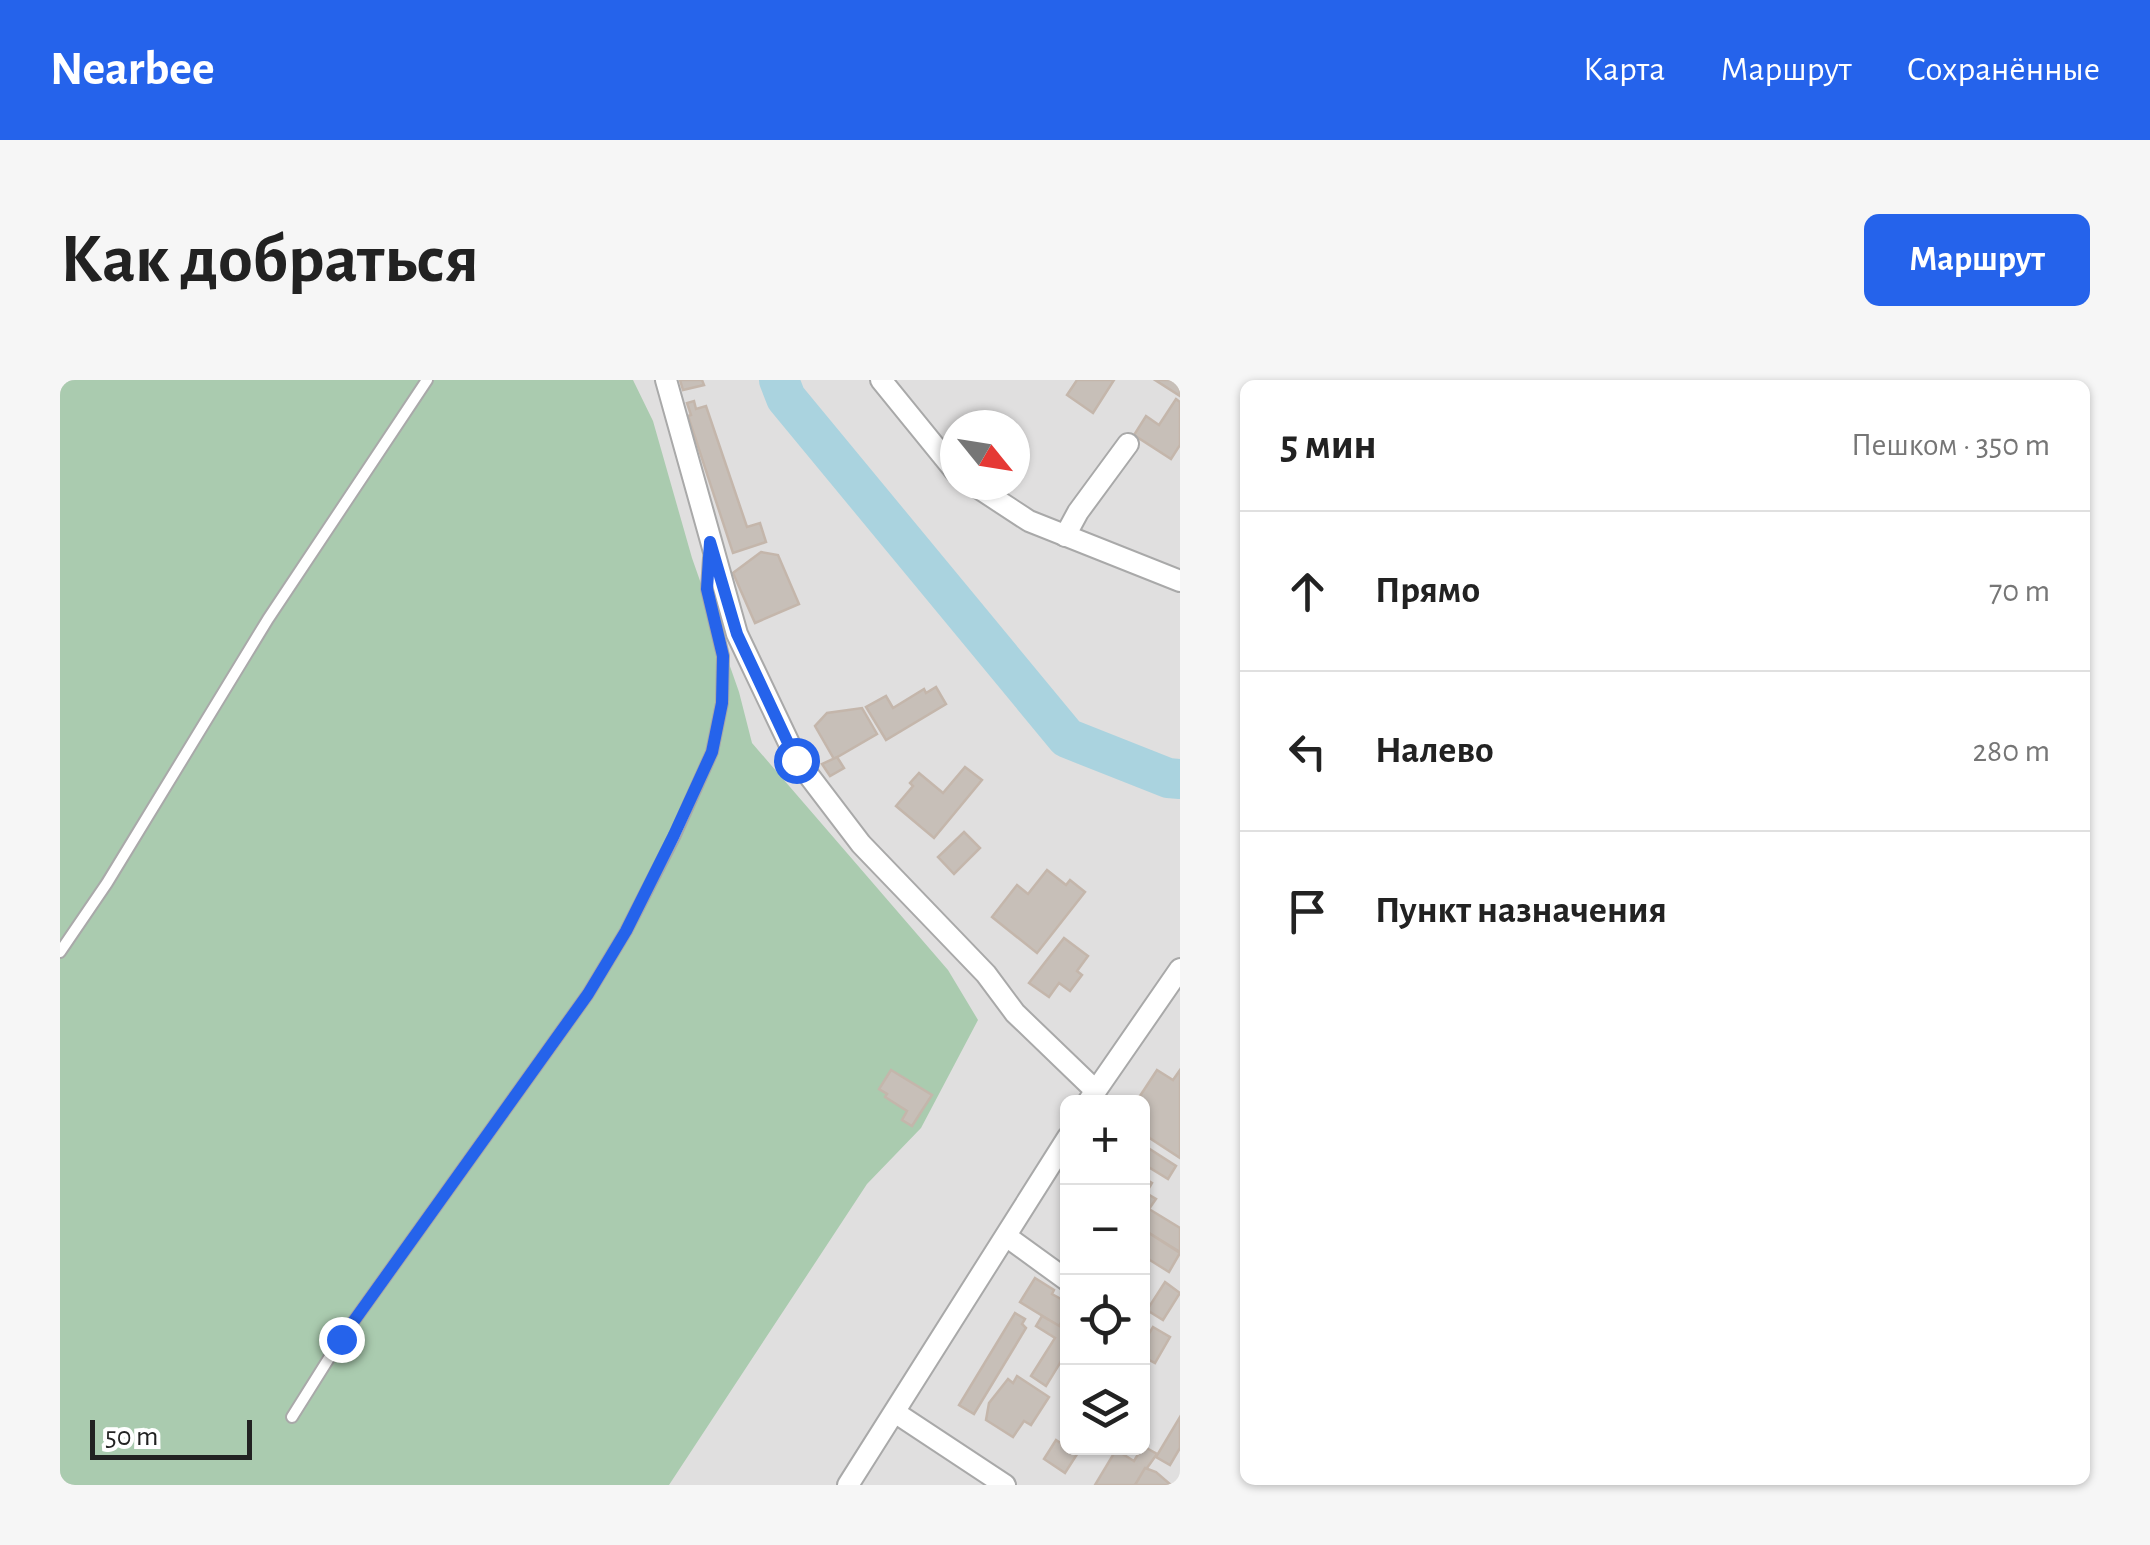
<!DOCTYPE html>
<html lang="ru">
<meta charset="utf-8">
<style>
:root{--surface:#fff;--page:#f6f6f6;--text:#222;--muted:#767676;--line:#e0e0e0;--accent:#2563eb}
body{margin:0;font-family:"Alegreya Sans",sans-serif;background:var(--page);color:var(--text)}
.controls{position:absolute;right:30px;bottom:30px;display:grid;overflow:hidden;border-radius:15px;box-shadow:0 2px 8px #0004}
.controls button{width:90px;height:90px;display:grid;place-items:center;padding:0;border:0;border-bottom:2px solid var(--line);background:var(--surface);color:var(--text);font:50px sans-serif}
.compass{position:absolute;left:880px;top:30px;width:90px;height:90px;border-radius:50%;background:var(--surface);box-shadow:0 2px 8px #0004;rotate:120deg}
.scale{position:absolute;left:30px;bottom:25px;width:162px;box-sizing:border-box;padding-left:10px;border:5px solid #222;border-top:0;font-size:28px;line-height:35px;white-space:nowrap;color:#222;-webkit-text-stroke:8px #fff;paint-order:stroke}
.stop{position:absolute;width:30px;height:30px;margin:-22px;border:8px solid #2563eb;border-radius:50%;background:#fff}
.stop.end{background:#2563eb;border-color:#fff;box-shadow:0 2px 10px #0008}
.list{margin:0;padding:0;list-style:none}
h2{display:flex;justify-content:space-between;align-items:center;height:130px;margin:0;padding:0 40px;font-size:42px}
h2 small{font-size:32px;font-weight:400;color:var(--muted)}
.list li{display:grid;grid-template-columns:65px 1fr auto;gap:30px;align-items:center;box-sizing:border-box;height:160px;padding:0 40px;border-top:2px solid var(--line)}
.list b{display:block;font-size:38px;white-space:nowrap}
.list em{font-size:32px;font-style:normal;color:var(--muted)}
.icon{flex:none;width:55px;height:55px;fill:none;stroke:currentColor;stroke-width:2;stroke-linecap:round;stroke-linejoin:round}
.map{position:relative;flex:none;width:1120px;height:1105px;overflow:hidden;border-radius:15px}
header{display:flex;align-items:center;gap:60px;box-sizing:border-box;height:140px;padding:0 50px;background:var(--accent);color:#fff}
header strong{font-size:48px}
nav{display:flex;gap:55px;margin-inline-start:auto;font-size:35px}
.intro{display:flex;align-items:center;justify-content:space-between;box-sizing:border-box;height:240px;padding:0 60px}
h1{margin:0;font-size:70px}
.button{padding:25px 45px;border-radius:15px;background:var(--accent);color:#fff;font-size:35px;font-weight:700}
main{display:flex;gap:60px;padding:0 60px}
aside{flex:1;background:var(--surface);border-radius:15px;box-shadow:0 2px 8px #0004}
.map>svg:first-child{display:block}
</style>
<header>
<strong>Nearbee</strong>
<nav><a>Карта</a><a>Маршрут</a><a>Сохранённые</a></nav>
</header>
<div class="intro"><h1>Как добраться</h1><a class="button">Маршрут</a></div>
<main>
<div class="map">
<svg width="1120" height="1105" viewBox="0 0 1120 1105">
<rect width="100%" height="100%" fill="#f2efe9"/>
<path fill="#e0dfdf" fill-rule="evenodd" d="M0 0H1120V1105H0ZM895 45H955V105H895ZM1008 722H1082V1068H1008Z"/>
<polygon fill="#aacbaf" points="0,0 573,0 593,41 632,178 679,312 692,363 888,590 918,640 861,748 807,804 609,1105 0,1105"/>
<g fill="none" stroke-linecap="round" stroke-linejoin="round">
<polyline stroke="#aad3df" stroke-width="40" points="719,0 726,18 1007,358 1108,398 1120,399"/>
</g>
<g fill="#c7bfb8" stroke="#c4b6ab" stroke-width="2.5">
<polygon points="620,0 642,0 644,5 623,10"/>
<polygon points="1017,0 1054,0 1033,33 1007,15"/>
<polygon points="1095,0 1120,0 1120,16"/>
<polygon points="1116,19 1120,22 1120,65 1111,79 1074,55 1086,36 1099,45"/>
<polygon points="634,21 636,29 646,26 687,147 700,143 706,162 673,173 628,36 631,35 627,23"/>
<polygon points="701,172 718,175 739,224 695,243 673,193"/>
<polygon points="876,307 886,324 826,360 806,327 826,316 833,328 864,309 866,313"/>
<polygon points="802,328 817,354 774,379 755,346 767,333"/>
<polygon points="777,377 784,388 770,396 762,384"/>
<polygon points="905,387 922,400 874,458 836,426 853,406 850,403 859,393 883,413"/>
<polygon points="904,452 920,468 894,494 878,477"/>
<polygon points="987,490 1006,505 1010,500 1025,512 977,573 932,537 957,505 968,514"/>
<polygon points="1004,558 1028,576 1017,591 1022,595 1010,611 999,603 989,617 969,603"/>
<polygon points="831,690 872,715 852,746 842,740 847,731 825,717 827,714 819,709"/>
<polygon points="1097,690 1113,700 1120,690 1120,778 1082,753 1082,722 1076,722"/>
<polygon points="1082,764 1116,786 1108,799 1082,783"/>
<polygon points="1082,797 1092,803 1086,813 1096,819 1089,829 1120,848 1120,872 1089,853 1082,843"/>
<polygon points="1082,843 1089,853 1120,873 1109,892 1082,875"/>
<polygon points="975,898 994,910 992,914 1008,923 1008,931 999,946 960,922"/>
<polygon points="1105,902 1120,913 1103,940 1087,930"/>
<polygon points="955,933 965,939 962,944 966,948 914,1034 899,1025"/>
<polygon points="982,936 1003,948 1008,941 1008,970 986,1006 971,996 995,958 976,946"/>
<polygon points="1093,947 1110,957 1095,983 1082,976 1082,965"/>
<polygon points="957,996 989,1017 971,1045 964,1041 953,1057 926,1040 929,1023 948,999 953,1003"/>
<polygon points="1120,1037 1120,1068 1110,1085 1096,1077"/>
<polygon points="1008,1055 1008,1068 1021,1068 1005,1093 984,1079 996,1060 1002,1064"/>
<polygon points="1083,1066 1097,1074 1075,1105 1035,1105 1056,1070 1074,1081"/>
<polygon points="1085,1088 1096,1092 1111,1105 1075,1105"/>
</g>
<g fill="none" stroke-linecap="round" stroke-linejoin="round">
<g stroke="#a9a9a9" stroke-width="14">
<g id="lane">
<polyline points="0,572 47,503 208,239 367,0"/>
<polyline points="232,1037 281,959 528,614 566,551 615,455 652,372 662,323 663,276 647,209 649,178"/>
</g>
</g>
<g stroke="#a9a9a9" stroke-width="24">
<g id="street">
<polyline points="606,0 677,254 737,380 801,464 926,594 955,633 1035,710"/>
<polyline points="821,0 895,91"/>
<polyline points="914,105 969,141 1120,201"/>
<polyline points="1005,156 1018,132 1068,64"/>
<polyline points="1028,722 1120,589"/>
<polyline points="946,856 1008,901"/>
<polyline points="836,1033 945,1105"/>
<polyline points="788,1105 1008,757"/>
</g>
</g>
<use href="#lane" stroke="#fff" stroke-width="10"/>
<use href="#street" stroke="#fff" stroke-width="20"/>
</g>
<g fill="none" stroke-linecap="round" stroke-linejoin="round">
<polyline stroke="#2563eb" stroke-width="12" points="281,959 528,614 566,551 614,455 652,372 662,323 663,276 647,209 650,162 677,254 736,380"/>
</g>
</svg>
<div class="controls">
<button>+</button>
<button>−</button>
<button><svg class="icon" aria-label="locate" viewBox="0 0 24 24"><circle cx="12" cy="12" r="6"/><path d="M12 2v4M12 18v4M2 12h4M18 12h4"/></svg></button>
<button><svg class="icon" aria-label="layers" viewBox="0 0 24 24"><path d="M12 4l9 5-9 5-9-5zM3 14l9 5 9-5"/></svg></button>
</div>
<svg class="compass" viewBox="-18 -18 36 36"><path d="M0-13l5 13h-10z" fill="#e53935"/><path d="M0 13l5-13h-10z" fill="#767676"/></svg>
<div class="scale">50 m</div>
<div class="stop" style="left:736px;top:380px"></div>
<div class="stop end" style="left:281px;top:959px"></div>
</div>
<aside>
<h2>5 мин<small>Пешком · 350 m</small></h2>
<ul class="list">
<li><svg class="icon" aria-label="ahead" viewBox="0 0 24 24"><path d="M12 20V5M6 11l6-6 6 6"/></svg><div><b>Прямо</b></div><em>70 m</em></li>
<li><svg class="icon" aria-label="left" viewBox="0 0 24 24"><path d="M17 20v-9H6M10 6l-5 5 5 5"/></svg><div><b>Налево</b></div><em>280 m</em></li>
<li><svg class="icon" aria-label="arrive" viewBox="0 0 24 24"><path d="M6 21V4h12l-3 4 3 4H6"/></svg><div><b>Пункт назначения</b></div></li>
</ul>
</aside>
</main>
